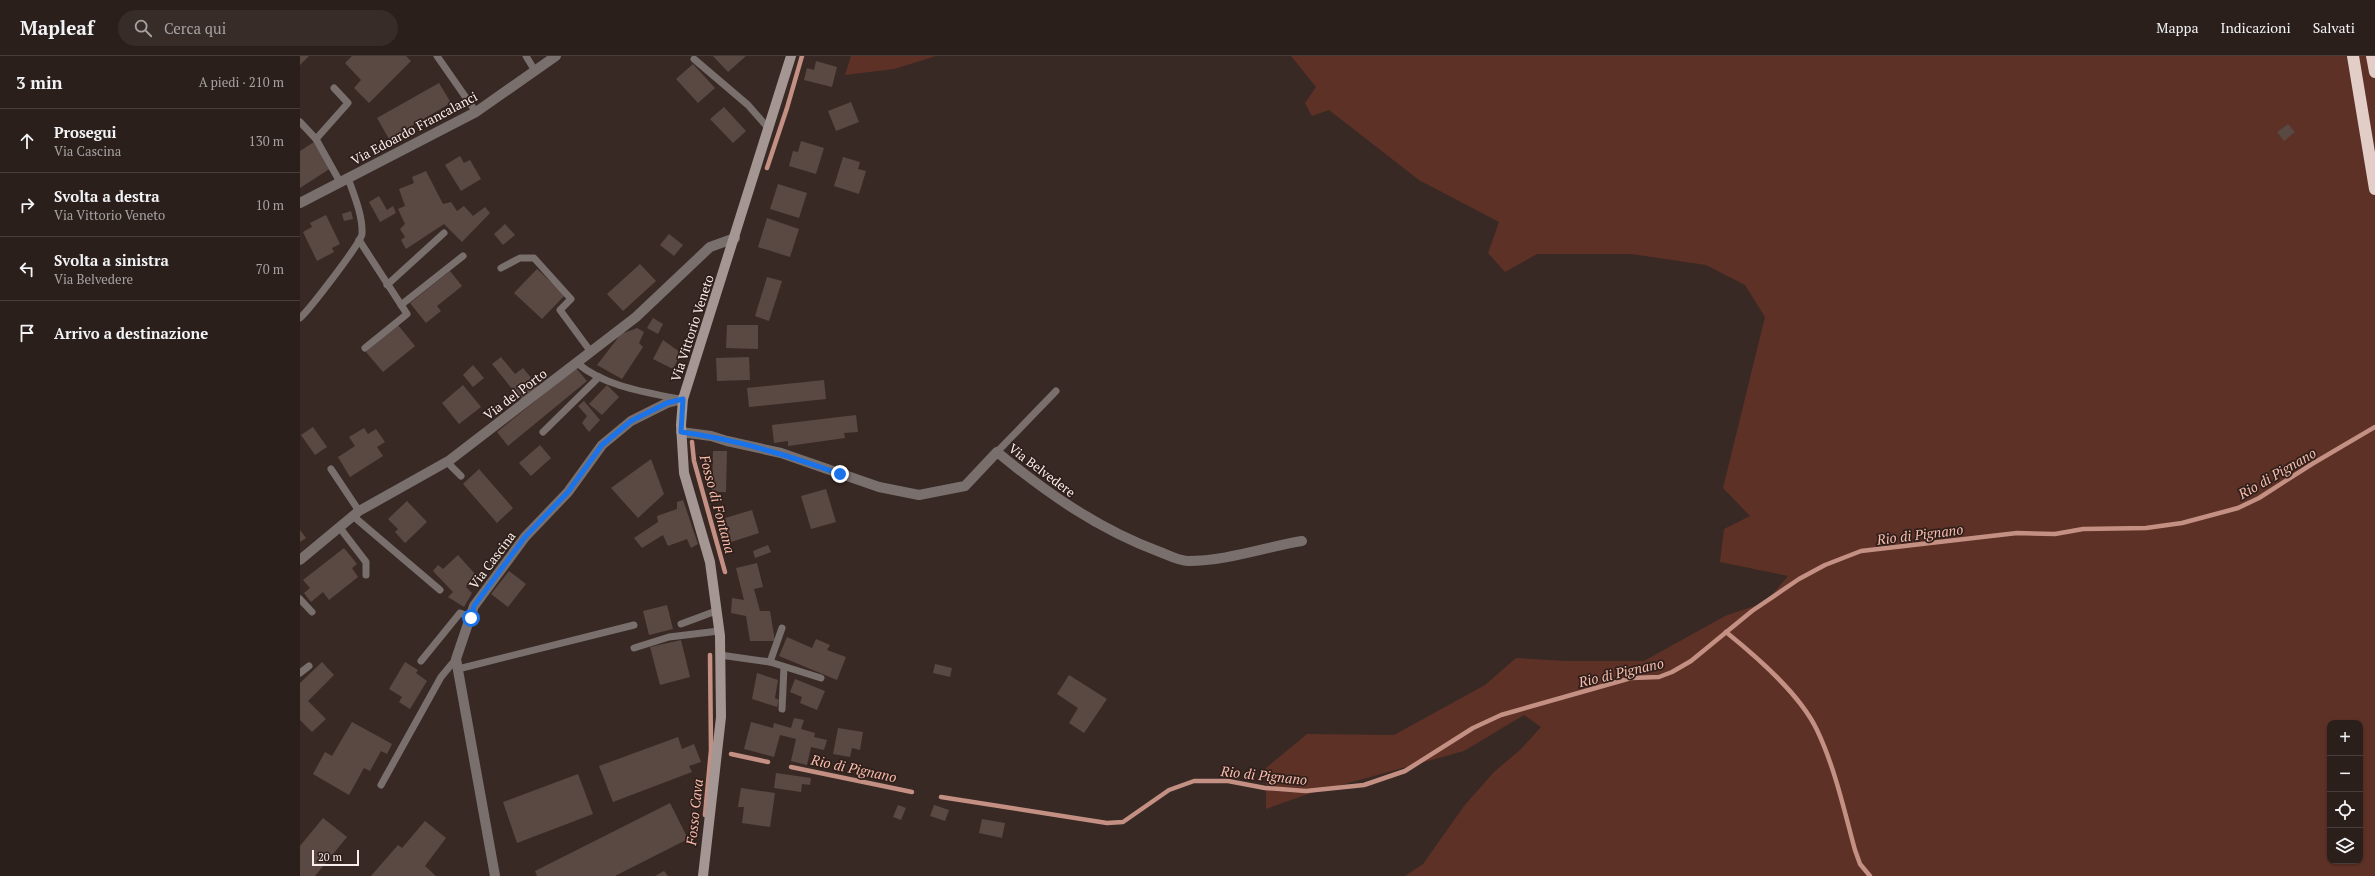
<!DOCTYPE html>
<html lang="it">
<meta charset="utf-8">
<style>
:root{--surface:#2b1f1b;--page:#372c28;--text:#f1f3f6;--muted:#a6a2a3;--line:#473d3a}
body{margin:0;font-family:"PT Serif",serif;background:var(--page);color:var(--text)}
.controls{position:absolute;right:12px;bottom:12px;display:grid;overflow:hidden;border-radius:8px;box-shadow:0 1px 3px #0004}
.controls button{width:36px;height:36px;display:grid;place-items:center;padding:0;border:0;border-bottom:1px solid var(--line);background:var(--surface);color:var(--text);font:20px sans-serif}
.scale{position:absolute;left:12px;bottom:10px;width:47px;box-sizing:border-box;padding-left:4px;border:2px solid #f9eeeb;border-top:0;font-size:11px;line-height:14px;white-space:nowrap;color:#f9eeeb;-webkit-text-stroke:3px #2f1f1b;paint-order:stroke}
.stop{position:absolute;width:12px;height:12px;margin:-9px;border:3px solid #1a73e8;border-radius:50%;background:#fff}
.stop.end{background:#1a73e8;border-color:#fff;box-shadow:0 1px 4px #0008}
.list{margin:0;padding:0;list-style:none}
h2{display:flex;justify-content:space-between;align-items:center;height:52px;margin:0;padding:0 16px;font-size:17px}
h2 small{font-size:13px;font-weight:400;color:var(--muted)}
.list li{display:grid;grid-template-columns:26px 1fr auto;gap:12px;align-items:center;box-sizing:border-box;height:64px;padding:0 16px;border-top:1px solid var(--line)}
.list b{display:block;font-size:15px;white-space:nowrap}
.list p{margin:0;font-size:13px;white-space:nowrap;color:var(--muted)}
.list em{font-size:13px;font-style:normal;color:var(--muted)}
.icon{flex:none;width:22px;height:22px;fill:none;stroke:currentColor;stroke-width:2;stroke-linecap:round;stroke-linejoin:round}
.map{position:relative;flex:none;width:2075px;height:820px;overflow:hidden}
header{display:flex;align-items:center;gap:24px;box-sizing:border-box;height:56px;padding:0 20px;background:var(--surface);border-bottom:1px solid var(--line)}
header strong{font-size:19px}
nav{display:flex;gap:22px;margin-inline-start:auto;font-size:14px}
.search{width:280px;height:36px;background:var(--page);display:flex;align-items:center;gap:10px;box-sizing:border-box;padding:0 14px;border-radius:22px;color:var(--muted);font-size:15px}
main{display:flex}
aside{flex:1;background:var(--surface)}
.map>svg:first-child{display:block}
</style>
<header>
<strong>Mapleaf</strong>
<div class="search"><svg class="icon" aria-label="search" viewBox="0 0 24 24"><circle cx="10" cy="10" r="6"/><path d="M15 15l6 6"/></svg>Cerca qui</div>
<nav><a>Mappa</a><a>Indicazioni</a><a>Salvati</a></nav>
</header>
<main>
<aside>
<h2>3 min<small>A piedi · 210 m</small></h2>
<ul class="list">
<li><svg class="icon" aria-label="ahead" viewBox="0 0 24 24"><path d="M12 20V5M6 11l6-6 6 6"/></svg><div><b>Prosegui</b><p>Via Cascina</p></div><em>130 m</em></li>
<li><svg class="icon" aria-label="right" viewBox="0 0 24 24"><path d="M7 20v-9h11M14 6l5 5-5 5"/></svg><div><b>Svolta a destra</b><p>Via Vittorio Veneto</p></div><em>10 m</em></li>
<li><svg class="icon" aria-label="left" viewBox="0 0 24 24"><path d="M17 20v-9H6M10 6l-5 5 5 5"/></svg><div><b>Svolta a sinistra</b><p>Via Belvedere</p></div><em>70 m</em></li>
<li><svg class="icon" aria-label="arrive" viewBox="0 0 24 24"><path d="M6 21V4h12l-3 4 3 4H6"/></svg><div><b>Arrivo a destinazione</b></div></li>
</ul>
</aside>
<div class="map">
<svg width="2075" height="820" viewBox="0 0 2075 820">
<rect width="100%" height="100%" fill="#392924"/>
<g fill="#5d3126" fill-rule="evenodd">
<polygon points="551,0 636,0 594,13 545,19"/>
<path d="M991 0H2075V820H1105L1123 808 1164 750 1194 716 1221 693 1241 671 1224 659 1164 695 1005 739 966 753V712L1007 678 1094 679 1185 629 1216 602 1266 605H1344L1425 560 1466 546 1488 520 1420 506 1424 473 1450 460 1423 432 1465 261 1445 229 1406 209 1331 198H1237L1205 216 1188 197 1199 166 1119 124 1029 54 1012 60 1005 47 1016 31ZM2030 667H2060V805H2030Z"/>
</g>
<g fill="none" stroke-linecap="round" stroke-linejoin="round">
<g stroke="#c49083" stroke-width="4.5">
<polyline points="467,112 487,52 502,0"/>
<polyline points="392,386 394,405 425,516"/>
<path d="M1426 576C1457 601 1500 638 1517 674 1535 712 1544 754 1555 794L1560 808 1570 820"/>
<polyline points="431,698 468,706"/>
<polyline points="491,711 612,736"/>
<polyline points="641,741 807,767 823,766 869,734 894,725 928,725 965,732 1006,735 1064,729 1105,715 1173,672 1201,659 1331,622 1359,621 1372,616 1391,605 1452,555 1499,523 1525,509 1561,495 1717,477 1755,478 1783,473 1846,472 1882,467 1938,452 1959,442 2012,408 2075,371"/>
<polyline points="405,759 411,694 410,599"/>
</g>
</g>
<g fill="#5a4843">
<polygon points="0,0 9,0 0,9"/>
<polygon points="52,0 106,0 111,5 69,47 54,32 61,24 45,7"/>
<polygon points="413,0 446,0 428,16"/>
<polygon points="516,5 537,11 532,31 504,24 507,12 514,14"/>
<polygon points="393,8 415,32 398,47 376,23"/>
<polygon points="139,27 151,47 89,83 77,62"/>
<polygon points="551,46 559,66 536,75 528,55"/>
<polygon points="424,51 446,75 433,87 410,63"/>
<polygon points="1988,68 1995,76 1984,85 1977,76"/>
<polygon points="501,85 524,92 516,118 489,110 493,95 498,96"/>
<polygon points="14,86 31,112 0,132 0,95"/>
<polygon points="160,100 164,107 170,104 181,123 161,135 145,109"/>
<polygon points="543,101 560,106 558,113 566,115 559,138 534,130"/>
<polygon points="126,115 143,148 151,146 157,155 164,150 173,160 185,151 190,157 162,186 144,168 106,193 101,184 105,181 100,173 105,168 98,153 105,150 99,133 114,127 112,121"/>
<polygon points="478,128 507,137 499,162 470,153"/>
<polygon points="79,140 87,154 93,150 96,157 80,166 69,146"/>
<polygon points="51,155 53,163 44,165 42,158"/>
<polygon points="26,159 40,188 32,192 34,196 17,205 3,176 12,171 10,167"/>
<polygon points="467,162 499,173 490,201 458,191"/>
<polygon points="205,168 215,179 203,189 194,178"/>
<polygon points="369,178 383,189 374,200 360,189"/>
<polygon points="340,208 356,225 323,255 307,238"/>
<polygon points="237,213 265,239 242,263 214,237"/>
<polygon points="150,215 162,230 137,250 141,255 126,267 110,247"/>
<polygon points="467,221 482,225 469,265 455,260"/>
<polygon points="353,262 363,268 358,278 347,272"/>
<polygon points="98,269 115,290 83,316 66,296"/>
<polygon points="427,269 458,269 458,293 426,292"/>
<polygon points="337,272 344,276 339,287 343,291 322,323 297,309 321,278"/>
<polygon points="363,284 381,297 373,313 353,303"/>
<polygon points="201,301 215,318 223,312 238,330 221,344 192,308"/>
<polygon points="449,301 450,324 417,325 416,302"/>
<polygon points="173,309 184,322 173,331 163,319"/>
<polygon points="276,312 287,325 208,390 197,376"/>
<polygon points="524,324 526,343 449,351 447,332"/>
<polygon points="163,329 181,351 159,368 142,347"/>
<polygon points="307,329 319,341 302,359 289,348"/>
<polygon points="284,345 300,364 289,376 282,367 287,360 278,350"/>
<polygon points="556,359 558,376 544,377 545,382 488,390 488,385 474,387 472,369"/>
<polygon points="13,371 27,391 15,399 1,379"/>
<polygon points="64,372 68,378 76,373 85,386 77,391 83,400 50,421 38,401 55,390 49,381"/>
<polygon points="240,389 251,402 231,420 219,407"/>
<polygon points="413,395 427,395 426,436 412,436"/>
<polygon points="351,403 364,438 338,462 311,432"/>
<polygon points="179,413 213,452 197,467 163,428"/>
<polygon points="526,433 536,466 511,473 501,440"/>
<polygon points="383,444 398,488 391,492 387,483 368,490 363,479 342,492 334,482 358,466 357,460 377,453 377,446"/>
<polygon points="107,445 127,466 105,487 95,476 98,473 88,463"/>
<polygon points="452,454 459,477 425,488 422,477 429,474 425,462"/>
<polygon points="0,474 6,482 0,486"/>
<polygon points="468,489 471,496 455,502 453,495"/>
<polygon points="44,492 57,508 52,512 58,521 29,544 23,536 11,546 4,537 10,532 3,524"/>
<polygon points="158,499 175,518 166,531 172,537 164,551 148,541 153,536 133,515 138,509 143,513"/>
<polygon points="457,507 463,531 454,533 460,555 470,555 475,585 450,585 446,560 431,557 432,542 444,544 436,512"/>
<polygon points="209,515 226,528 208,551 191,538"/>
<polygon points="367,549 373,573 349,579 343,555"/>
<polygon points="487,581 512,592 516,583 530,589 527,594 546,601 537,624 479,600"/>
<polygon points="381,584 390,621 360,629 350,591"/>
<polygon points="22,606 34,619 8,645 26,663 12,676 0,664 0,627"/>
<polygon points="105,606 118,614 116,617 127,625 110,653 99,646 102,641 89,633"/>
<polygon points="635,608 652,612 650,621 633,617"/>
<polygon points="457,617 478,624 475,642 479,644 477,651 452,643"/>
<polygon points="769,619 807,643 784,677 769,667 778,652 757,638"/>
<polygon points="495,623 525,635 517,654 500,647 502,641 490,636"/>
<polygon points="494,662 504,664 501,673 515,677 514,681 527,684 524,694 511,691 507,709 491,705 496,683 480,679 474,701 444,693 451,666 473,672 474,667 491,672"/>
<polygon points="52,666 92,688 87,698 81,695 70,715 64,712 49,739 13,718 25,696 32,700"/>
<polygon points="538,672 563,676 560,694 552,692 550,701 533,698"/>
<polygon points="378,681 382,693 394,688 401,706 389,710 392,716 313,746 299,710"/>
<polygon points="476,717 511,722 510,729 502,728 501,736 474,732"/>
<polygon points="278,718 293,758 217,787 203,746"/>
<polygon points="441,732 475,737 470,771 442,767 444,751 438,751"/>
<polygon points="370,747 388,783 315,820 237,820 235,815"/>
<polygon points="598,749 606,752 601,764 593,761"/>
<polygon points="634,749 649,754 645,765 630,760"/>
<polygon points="23,762 47,781 15,820 0,820 0,790"/>
<polygon points="682,763 705,767 702,782 679,777"/>
<polygon points="125,765 146,782 125,810 136,820 71,820 98,789 102,792"/>
<polygon points="364,815 368,820 355,820"/>
</g>
<g fill="none" stroke-linecap="round" stroke-linejoin="round">
<g stroke="#79706e" stroke-width="7">
<polyline points="137,0 176,56"/>
<polyline points="226,0 235,15"/>
<polyline points="394,3 448,49 469,73"/>
<polyline points="0,66 16,83 40,126"/>
<polyline points="16,83 48,47 34,32"/>
<polyline points="59,184 107,258 65,292"/>
<polyline points="201,212 220,202 234,202 271,243 260,254 291,296"/>
<polyline points="87,229 144,177"/>
<polyline points="101,249 163,200"/>
<path d="M0 262C9 254 61 187 62 178 63 160 54 139 48 122"/>
<path d="M277 307C304 330 344 336 379 343"/>
<polyline points="243,376 299,321"/>
<polyline points="697,396 756,335"/>
<polyline points="147,406 161,420"/>
<polyline points="31,413 59,455"/>
<polyline points="53,460 140,534"/>
<polyline points="40,472 66,506 66,519"/>
<polyline points="0,543 12,556"/>
<polyline points="381,568 416,555"/>
<polyline points="334,592 369,581 419,575"/>
<polyline points="420,599 470,606 521,622"/>
<polyline points="121,605 160,557 171,561"/>
<polyline points="470,606 482,572"/>
<polyline points="158,613 334,569"/>
<polyline points="0,617 9,610"/>
<polyline points="482,653 484,611"/>
<polyline points="81,729 141,621 156,603"/>
</g>
<g stroke="#79706e" stroke-width="10">
<polyline points="0,147 176,56 256,0"/>
<path d="M381 376 411 380 427 385 481 397 579 431 619 439 665 430 697 396C747 437 798 473 860 496 868 499 879 505 888 505 927 505 965 491 1002 485"/>
<polyline points="0,504 59,455 150,404 336,261 410,191 435,182"/>
<polyline points="195,820 156,603 174,550 225,481 268,436 302,389 331,365 367,347 383,343"/>
</g>
<polyline stroke="#a49692" stroke-width="10" points="403,820 421,661 420,580 410,506 384,417 381,369 383,343 491,0"/>
<g stroke="#e3cdc7" stroke-width="12">
<polyline points="2053,0 2075,133"/>
<polyline points="2072,0 2075,16"/>
</g>
</g>
<g fill="none" stroke-linecap="round" stroke-linejoin="round">
<path stroke="#1a73e8" stroke-width="5" d="M171 562 174 550 225 481 268 436 302 389 331 365 367 347 383 343 381 376C435 383 488 399 540 418"/>
</g>
<g text-anchor="middle" dominant-baseline="central" stroke-width="3.5" stroke-linejoin="round" paint-order="stroke">
<g font-size="13" fill="#f9eeeb" stroke="#2f1f1b">
<text transform="translate(114 72) rotate(-28)">Via Edoardo Francalanci</text>
<text transform="translate(392 272) rotate(-72)">Via Vittorio Veneto</text>
<text transform="translate(215 338) rotate(-37)">Via del Porto</text>
<text transform="translate(742 414) rotate(37)">Via Belvedere</text>
<text transform="translate(192 504) rotate(-53)">Via Cascina</text>
</g>
<g font-size="14" font-style="italic" fill="#f9bcac" stroke="#2f1f1b">
<text transform="translate(1977 417) rotate(-30)">Rio di Pignano</text>
<text transform="translate(418 448) rotate(75)">Fosso di Fontana</text>
<text transform="translate(1620 478) rotate(-7)">Rio di Pignano</text>
<text transform="translate(1321 616) rotate(-13)">Rio di Pignano</text>
<text transform="translate(554 712) rotate(12)">Rio di Pignano</text>
<text transform="translate(964 719) rotate(6)">Rio di Pignano</text>
<text transform="translate(394 756) rotate(-84)">Fosso Cava</text>
</g>
</g>
</svg>
<div class="controls">
<button>+</button>
<button>−</button>
<button><svg class="icon" aria-label="locate" viewBox="0 0 24 24"><circle cx="12" cy="12" r="6"/><path d="M12 2v4M12 18v4M2 12h4M18 12h4"/></svg></button>
<button><svg class="icon" aria-label="layers" viewBox="0 0 24 24"><path d="M12 4l9 5-9 5-9-5zM3 14l9 5 9-5"/></svg></button>
</div>
<div class="scale">20 m</div>
<div class="stop" style="left:171px;top:562px"></div>
<div class="stop end" style="left:540px;top:418px"></div>
</div>
</main>
